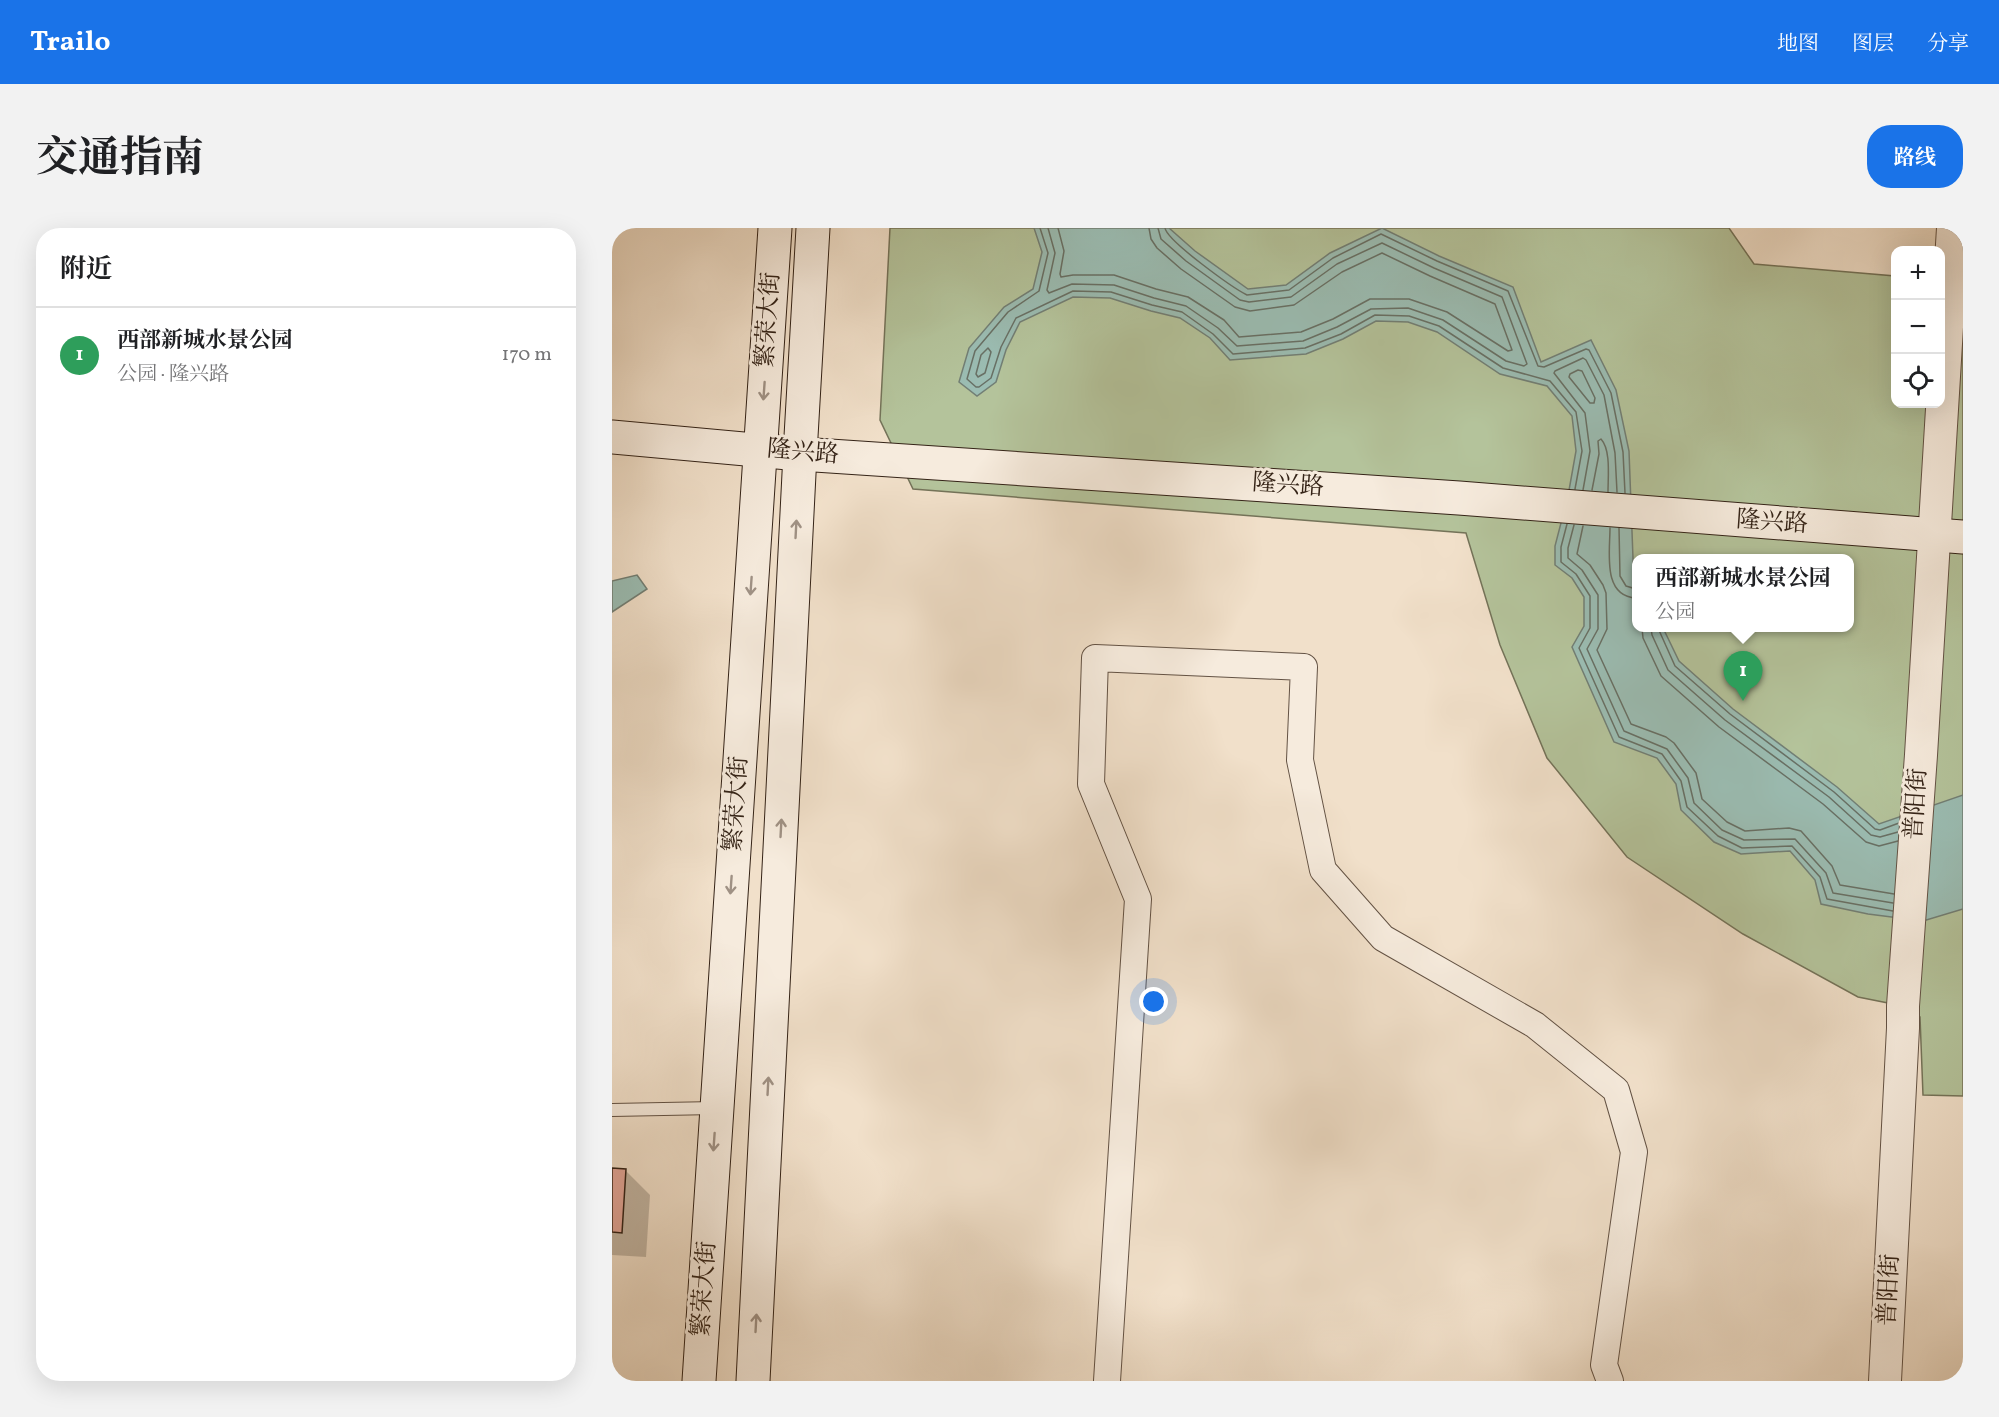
<!DOCTYPE html>
<html lang="zh">
<meta charset="utf-8">
<style>
:root{--surface:#fff;--page:#f2f2f2;--text:#202124;--muted:#757577;--line:#e0e0e0;--accent:#1a73e8}
body{margin:0;font-family:Vollkorn,"Noto Serif SC",serif;background:var(--page);color:var(--text)}
.controls{position:absolute;right:18px;top:18px;display:grid;overflow:hidden;border-radius:12px;box-shadow:0 6px 24px #0002}
.controls button{width:54px;height:54px;display:grid;place-items:center;padding:0;border:0;border-bottom:2px solid var(--line);background:var(--surface);color:var(--text);font:30px sans-serif}
.you{position:absolute;left:542px;top:774px;width:21px;height:21px;margin:-15px;border:4px solid #fff;border-radius:50%;background:#1a73e8;box-shadow:0 0 0 9px #1a73e833}
.badge{display:grid;place-items:center;width:39px;height:39px;border-radius:50%;background:var(--accent);color:#fff;font-size:20px;font-weight:700}
.pin{position:absolute;translate:-50% -50px;filter:drop-shadow(0 2px 3px #0008)}
.pin::after{content:'';position:absolute;top:32px;width:21px;height:18px;background:inherit;clip-path:polygon(0 0,100% 0,50% 100%)}
.popup{position:absolute;left:1020px;top:326px;width:222px;height:78px;box-sizing:border-box;display:grid;place-content:center;border-radius:12px;background:var(--surface);filter:drop-shadow(0 2px 4px #0005);font-size:20px;white-space:nowrap;color:var(--muted)}
.popup b{font-size:22px;color:var(--text)}
.popup::after{content:'';position:absolute;left:50%;top:100%;margin-left:-12px;border:12px solid transparent;border-top-color:var(--surface)}
.list{margin:0;padding:0;list-style:none}
h2{display:flex;justify-content:space-between;align-items:center;height:78px;margin:0;padding:0 24px;font-size:26px}
h2 small{font-size:20px;font-weight:400;color:var(--muted)}
.list li{display:grid;grid-template-columns:39px 1fr auto;gap:18px;align-items:center;box-sizing:border-box;height:96px;padding:0 24px;border-top:2px solid var(--line)}
.list b{display:block;font-size:22px;white-space:nowrap}
.list p{margin:0;font-size:20px;white-space:nowrap;color:var(--muted)}
.list em{font-size:20px;font-style:normal;color:var(--muted)}
.icon{flex:none;width:33px;height:33px;fill:none;stroke:currentColor;stroke-width:2;stroke-linecap:round;stroke-linejoin:round}
.map{position:relative;flex:none;width:1351px;height:1153px;overflow:hidden;border-radius:24px}
header{display:flex;align-items:center;gap:36px;box-sizing:border-box;height:84px;padding:0 30px;background:var(--accent);color:#fff}
header strong{font-size:28px}
nav{display:flex;gap:33px;margin-inline-start:auto;font-size:21px}
.intro{display:flex;align-items:center;justify-content:space-between;box-sizing:border-box;height:144px;padding:0 36px}
h1{margin:0;font-size:42px}
.button{padding:15px 27px;border-radius:24px;background:var(--accent);color:#fff;font-size:21px;font-weight:700}
main{display:flex;gap:36px;padding:0 36px}
aside{flex:1;background:var(--surface);border-radius:24px;box-shadow:0 6px 24px #0002}
.map>svg:first-child{display:block}
</style>
<header>
<strong>Trailo</strong>
<nav><a>地图</a><a>图层</a><a>分享</a></nav>
</header>
<div class="intro"><h1>交通指南</h1><a class="button">路线</a></div>
<main>
<aside>
<h2>附近<small></small></h2>
<ul class="list">
<li><span class="badge" style="background:#2e9e5b">1</span><div><b>西部新城水景公园</b><p>公园 · 隆兴路</p></div><em>170 m</em></li>
</ul>
</aside>
<div class="map">
<svg width="1351" height="1153" viewBox="0 0 1351 1153">
<rect width="100%" height="100%" fill="#f1e0ca"/>
<filter id="stains"><feTurbulence type="fractalNoise" baseFrequency=".00333" numOctaves="4"/><feColorMatrix values="0 0 0 0 .2 0 0 0 0 .09 0 0 0 0 .02 0 0 0 .5 -.17"/></filter>
<radialGradient id="worn" r=".72"><stop offset=".6" stop-color="#630" stop-opacity="0"/><stop offset="1" stop-color="#630" stop-opacity=".3"/></radialGradient>
<path fill="#b4c39b" stroke="#747359" stroke-width="1.5" fill-rule="evenodd" d="M278 0H1117L1142 36 1283 48 1284 176H1328L1351 58V868L1311 867 1308 789 1291 778 1246 769 1131 706 1015 629 935 530 888 417 854 305 301 261 268 192ZM1024 330H1238V400H1024Z"/>
<g fill="#9bbdb3" stroke="#727f75" stroke-width="1.5">
<polygon points="422,0 557,0 583,23 636,61 674,57 718,25 770,0 827,28 901,59 929,134 979,112 1004,162 1017,223 1022,357 1024,361 1024,400 1051,400 1067,433 1121,481 1225,559 1267,596 1351,567 1351,681 1311,693 1256,686 1209,676 1203,652 1178,623 1129,626 1102,614 1069,582 1064,556 1045,530 1002,514 960,419 972,398 972,369 960,350 943,337 943,318 956,268 964,223 960,188 935,158 888,146 825,104 796,94 764,93 731,111 694,126 618,132 598,110 568,90 539,83 498,70 461,69 408,94 394,122 384,154 365,168 347,154 357,120 392,79 421,61 430,24"/>
<polygon points="25,347 35,361 0,384 0,353"/>
</g>
<polygon fill="#0003" points="0,942 14,943 38,967 34,1029 0,1027"/>
<g fill="none" stroke-linecap="round" stroke-linejoin="round">
<g stroke="#687065" stroke-width="1.5">
<polyline points="428,0 436,25 427,63 396,84 363,123 355,151 364,159 367,159 379,150 389,119 404,90 461,63 499,64 540,77 570,84 601,106 621,126 693,120 729,106 763,87 797,88 827,98 891,140 938,153 964,184 970,223 963,261"/>
<polyline points="436,0 443,25 435,62 437,65 460,56 502,57 542,70 574,78 606,100 625,118 691,113 725,99 759,81 796,80 831,92 894,133 912,138 915,136 890,69 822,40 770,15 725,36 679,69 637,74 628,72 574,33 549,11 546,0"/>
<polyline points="446,0 452,23 448,46 449,49 461,47 502,47 544,61 576,69 612,92 627,109 689,104 721,91 758,71 797,71 835,84 896,123 900,122 883,76 818,48 770,25 730,44 682,77 638,83 623,79 569,41 545,20 539,11 537,0"/>
<path d="M553 0C555 13 621 60 635 67L677 62 721 30 769 6 825 33 896 63 926 138 932 139 974 121 977 122 999 165 1011 224 1013 265"/>
<polygon points="376,120 379,124 373,145 366,149 364,146 369,127"/>
<polygon points="966,142 970,143 983,170 982,175 978,175 957,149 958,146"/>
<polyline points="971,262 978,223 973,185 942,145 943,143 971,130 974,132 992,167 1003,225 1005,264"/>
<path d="M980 262 987 226 986 213 989 211C999 222 996 248 996 264"/>
<polyline points="955,296 949,319 949,334 964,346 978,368 978,400 967,420 1007,509 1050,526 1069,553 1075,579 1106,608 1130,620 1180,618 1208,649 1215,671 1281,683"/>
<polyline points="962,297 956,320 956,330 970,342 986,367 986,401 975,421 1012,503 1055,521 1076,550 1082,575 1110,602 1132,612 1183,611 1214,645 1221,665 1281,675"/>
<polyline points="971,298 965,326 978,337 991,357 994,365 995,401 985,422 1019,496 1054,509 1062,515 1084,545 1090,571 1115,594 1133,603 1177,600 1189,603 1220,638 1228,657 1282,666"/>
<path d="M998 300C998 324 990 368 1024 370"/>
<polyline points="1007,300 1008,348 1014,358 1024,361"/>
<polyline points="1030,400 1031,410 1049,448 1107,499 1211,576 1254,614 1267,618 1286,613"/>
<polyline points="1039,400 1040,407 1056,442 1113,492 1217,569 1259,607 1268,609 1286,604"/>
<polyline points="1046,400 1063,438 1118,486 1222,564 1263,601 1268,602 1287,595"/>
</g>
</g>
<polygon fill="#e1a597" stroke="#342317" stroke-width="1.5" points="0,940 14,941 10,1005 0,1004"/>
<g fill="none" stroke-linecap="round" stroke-linejoin="round">
<g stroke="#635244" stroke-width="14">
<polyline id="service" points="0,882 103,880"/>
</g>
<g stroke="#635244" stroke-width="28">
<polyline id="minor" points="495,1153 526,671 479,556 483,430 692,439 688,532 711,642 771,710 923,797 1004,862 1022,924 992,1137 998,1153"/>
</g>
<g stroke="#635244" stroke-width="34">
<polyline id="tertiary" points="1273,1153 1291,800 1291,778 1309,527 1341,0"/>
</g>
<g stroke="#342317" stroke-width="35">
<g id="secondary">
<polyline points="0,209 188,226 847,270 1351,309"/>
<polyline points="87,1153 163,0"/>
<polyline points="141,1153 188,226 201,0"/>
</g>
</g>
<use href="#service" stroke="#f6ebdd" stroke-width="12"/>
<use href="#minor" stroke="#f6ebdd" stroke-width="26"/>
<use href="#tertiary" stroke="#f6ebdd" stroke-width="32"/>
<use href="#secondary" stroke="#f6ebdd" stroke-width="33"/>
</g>
<defs><path id="oneway-shaft" d="M-6 0H5M1.5-3L5.5 0L1.5 3" fill="none" stroke-width="1.6" stroke-linecap="round" stroke-linejoin="round" transform="scale(1.5)"/></defs>
<g stroke="#9f9184">
<use href="#oneway-shaft" transform="translate(152 163) rotate(94)"/>
<use href="#oneway-shaft" transform="translate(184 301) rotate(-87)"/>
<use href="#oneway-shaft" transform="translate(139 358) rotate(94)"/>
<use href="#oneway-shaft" transform="translate(169 600) rotate(-87)"/>
<use href="#oneway-shaft" transform="translate(119 657) rotate(94)"/>
<use href="#oneway-shaft" transform="translate(156 858) rotate(-87)"/>
<use href="#oneway-shaft" transform="translate(102 914) rotate(94)"/>
<use href="#oneway-shaft" transform="translate(144 1095) rotate(-87)"/>
</g>
<g text-anchor="middle" dominant-baseline="central" stroke-width="6" stroke-linejoin="round" paint-order="stroke">
<g font-size="24" fill="#342317" stroke="#f6ebdd">
<text transform="translate(157 92) rotate(-86)">繁荣大街</text>
<text transform="translate(191 225) rotate(5)">隆兴路</text>
<text transform="translate(676 258) rotate(4)">隆兴路</text>
<text transform="translate(1160 295) rotate(4)">隆兴路</text>
<text transform="translate(125 576) rotate(-86)">繁荣大街</text>
<text transform="translate(1305 576) rotate(-86)">普阳街</text>
<text transform="translate(93 1061) rotate(-86)">繁荣大街</text>
<text transform="translate(1278 1062) rotate(-87)">普阳街</text>
</g>
</g>
<rect width="100%" height="100%" filter="url(#stains)"/>
<rect width="100%" height="100%" fill="url(#worn)"/>
</svg>
<div class="controls">
<button>+</button>
<button>−</button>
<button><svg class="icon" aria-label="locate" viewBox="0 0 24 24"><circle cx="12" cy="12" r="6"/><path d="M12 2v4M12 18v4M2 12h4M18 12h4"/></svg></button>
</div>
<div class="you"></div>
<div class="pin badge" style="left:1131px;top:473px;background:#2e9e5b">1</div>
<div class="popup"><b>西部新城水景公园</b>公园</div>
</div>
</main>
